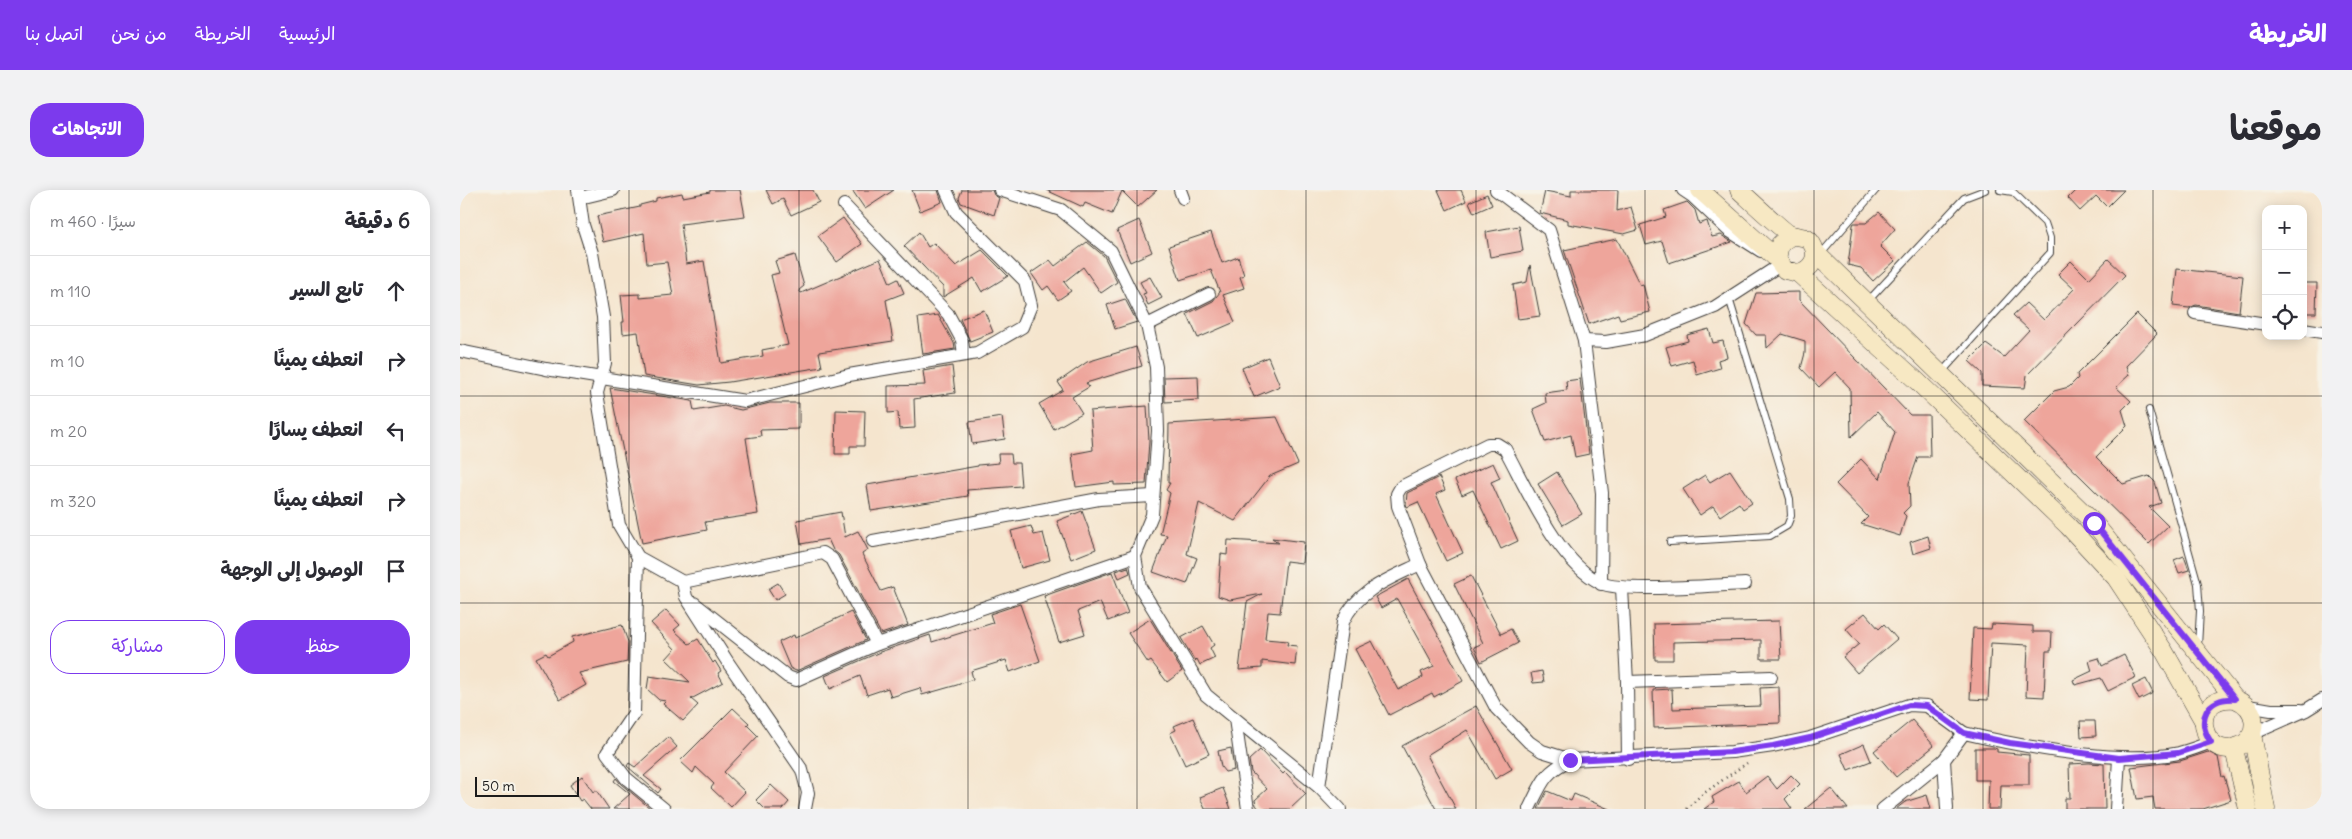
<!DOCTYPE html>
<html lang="ar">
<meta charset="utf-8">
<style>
:root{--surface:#fff;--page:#f2f2f3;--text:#2b2b33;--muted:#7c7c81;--line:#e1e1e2;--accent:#7c3aed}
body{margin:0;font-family:Delius,"Playpen Sans Arabic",sans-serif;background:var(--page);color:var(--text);direction:rtl}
.controls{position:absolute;right:15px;top:15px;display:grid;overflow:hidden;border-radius:10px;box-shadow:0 2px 12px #0003}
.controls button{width:45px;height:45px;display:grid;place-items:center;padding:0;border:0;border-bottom:1px solid var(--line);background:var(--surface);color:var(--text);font:25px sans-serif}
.scale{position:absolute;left:15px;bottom:12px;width:104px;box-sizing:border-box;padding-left:5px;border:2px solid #1c1c1c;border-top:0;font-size:14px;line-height:18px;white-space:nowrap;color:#1c1c1c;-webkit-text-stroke:4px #f7f3e8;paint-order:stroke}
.stop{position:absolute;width:15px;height:15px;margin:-11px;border:4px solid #7c3aed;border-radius:50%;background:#fff}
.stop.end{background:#7c3aed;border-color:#fff;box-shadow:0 1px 5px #0008}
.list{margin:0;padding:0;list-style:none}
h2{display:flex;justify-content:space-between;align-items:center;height:65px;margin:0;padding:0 20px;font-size:21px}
h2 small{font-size:16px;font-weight:400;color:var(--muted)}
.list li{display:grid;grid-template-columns:32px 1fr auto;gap:15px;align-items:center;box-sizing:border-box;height:70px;padding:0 20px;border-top:1px solid var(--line)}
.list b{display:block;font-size:19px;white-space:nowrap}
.list em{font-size:16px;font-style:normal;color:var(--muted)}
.actions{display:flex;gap:10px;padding:15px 20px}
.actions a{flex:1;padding:11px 0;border:1px solid var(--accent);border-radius:20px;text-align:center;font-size:18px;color:var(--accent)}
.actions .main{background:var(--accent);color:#fff}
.icon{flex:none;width:28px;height:28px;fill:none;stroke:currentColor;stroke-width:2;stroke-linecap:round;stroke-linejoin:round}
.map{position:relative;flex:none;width:1862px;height:619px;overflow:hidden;direction:ltr;border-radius:20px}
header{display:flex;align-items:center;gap:30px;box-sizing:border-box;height:70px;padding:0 25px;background:var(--accent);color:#fff}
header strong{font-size:24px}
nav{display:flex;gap:28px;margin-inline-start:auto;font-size:18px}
.intro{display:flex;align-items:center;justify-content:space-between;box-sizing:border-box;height:120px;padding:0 30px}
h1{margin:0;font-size:35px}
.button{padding:12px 22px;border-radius:20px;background:var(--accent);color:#fff;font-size:18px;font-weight:700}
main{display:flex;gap:30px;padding:0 30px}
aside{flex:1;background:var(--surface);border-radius:20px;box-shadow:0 2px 12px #0003}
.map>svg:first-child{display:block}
</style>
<header>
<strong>الخريطة</strong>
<nav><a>الرئيسية</a><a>الخريطة</a><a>من نحن</a><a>اتصل بنا</a></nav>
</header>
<div class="intro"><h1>موقعنا</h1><a class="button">الاتجاهات</a></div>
<main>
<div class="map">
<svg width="1862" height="619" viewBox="0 0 1862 619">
<rect width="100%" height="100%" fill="#f7f3e8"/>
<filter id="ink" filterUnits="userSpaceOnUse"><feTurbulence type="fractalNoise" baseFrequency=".02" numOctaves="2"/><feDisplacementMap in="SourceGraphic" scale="10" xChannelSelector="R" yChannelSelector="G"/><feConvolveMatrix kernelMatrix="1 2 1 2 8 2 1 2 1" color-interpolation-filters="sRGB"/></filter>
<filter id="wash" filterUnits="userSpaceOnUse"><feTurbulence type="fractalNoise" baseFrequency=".0096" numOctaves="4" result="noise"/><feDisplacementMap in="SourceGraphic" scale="20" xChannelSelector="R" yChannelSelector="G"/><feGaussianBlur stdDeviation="1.12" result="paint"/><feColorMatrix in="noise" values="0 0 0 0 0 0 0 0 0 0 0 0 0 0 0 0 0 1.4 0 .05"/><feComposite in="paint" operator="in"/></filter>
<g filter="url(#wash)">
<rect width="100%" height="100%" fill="#f5e5ce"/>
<g id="blocks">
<g fill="#eea59b">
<polygon points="250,0 280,0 285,26 221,34 226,74 244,71 261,173 303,166 302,160 328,155 311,85 319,83 315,71 335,65 344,96 339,100 341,103 420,69 430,93 438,89 444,103 426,110 433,151 359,162 362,177 269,192 239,195 184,186 178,142 163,144 162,132 164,132 161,105 180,104 180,108 213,105 207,72 187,74 184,43 143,52 137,26 180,17 180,15 196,11 196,8 222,3 223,7 250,2"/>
<polygon points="306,0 353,0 359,12 331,25 323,9 313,14"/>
<polygon points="392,0 434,0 405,19"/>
<polygon points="452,0 478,0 482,12 460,21"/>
<polygon points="502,0 532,0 534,5 539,8 534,25 501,13 499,8"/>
<polygon points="586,0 697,0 678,17 662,1 652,24 625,13 623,17"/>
<polygon points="978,0 1001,0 1006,11 987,20"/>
<polygon points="1111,0 1158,0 1157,21 1171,17 1178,40 1164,44 1108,34 1108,30 1080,23 1085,1 1111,6"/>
<polygon points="1616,0 1664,0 1647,17 1636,6 1620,21 1608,8"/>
<polygon points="1027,4 1032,15 1014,23 1009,12"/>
<polygon points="1227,12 1235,20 1239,34 1247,31 1252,47 1261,45 1272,52 1209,73 1202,51 1186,55 1180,35 1206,27 1204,20"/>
<polygon points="1419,22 1435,39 1420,56 1435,71 1413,91 1401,78 1388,75 1393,35 1394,33 1406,33"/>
<polygon points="383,28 402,54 377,72 358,46"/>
<polygon points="679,30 692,62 670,72 657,40"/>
<polygon points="1059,36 1063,61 1030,67 1026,42"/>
<polygon points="459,42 468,57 474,53 496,76 522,60 548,86 522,102 514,88 483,107 483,97 444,56"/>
<polygon points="751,42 762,73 778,67 784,85 780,87 784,98 763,105 775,132 738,148 727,124 753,111 760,102 751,80 720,90 709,56"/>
<polygon points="1157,49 1180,95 1183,94 1190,122 1160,129 1158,124 1129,134 1104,60"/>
<polygon points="627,52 644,66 657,92 641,103 623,77 604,92 611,101 598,110 588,96 583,100 571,83 590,70 595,76"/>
<polygon points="1648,69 1665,85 1567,185 1565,198 1522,196 1522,183 1509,171 1526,154 1544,167 1569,140 1553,125 1566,113 1584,130 1614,99 1598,84 1611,71 1629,89"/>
<polygon points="1070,75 1080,126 1058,129 1053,95 1067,92"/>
<polygon points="1717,79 1783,86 1779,122 1736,115 1729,118 1713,116"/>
<polygon points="690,87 702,108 688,115 683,104 686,103 680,92"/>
<polygon points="1843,93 1857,93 1856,123 1843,123"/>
<polygon points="1339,102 1339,110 1450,225 1469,225 1470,267 1458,267 1449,293 1450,316 1443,323 1446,326 1440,346 1401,334 1408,327 1376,294 1401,269 1420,289 1435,242 1417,222 1391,247 1390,198 1375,182 1359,197 1341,178 1345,163 1345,151 1322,144 1307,158 1306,145 1296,145 1286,134 1296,103"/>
<polygon points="665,109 677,132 655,139 647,115"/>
<polygon points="524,120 533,142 510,151 500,129"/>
<polygon points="1677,124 1697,144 1666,176 1669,185 1656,197 1671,211 1662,220 1667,236 1636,267 1663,294 1689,286 1695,292 1701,313 1689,317 1708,336 1689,354 1564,231 1594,201 1609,197 1618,188 1617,184"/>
<polygon points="478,125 494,153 495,159 463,164 458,128"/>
<polygon points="1249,139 1253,153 1263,151 1267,167 1258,170 1260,178 1237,185 1233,170 1212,176 1206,157 1228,151 1227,145"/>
<polygon points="676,157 682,176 626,193 629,197 612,207 622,223 594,239 579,214 603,200 598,192 627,172"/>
<polygon points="808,167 820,196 794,207 782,178"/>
<polygon points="492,176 495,203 454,209 455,238 439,239 438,222 428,223 428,196 465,195 463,181"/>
<polygon points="738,186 739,210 705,212 704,187"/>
<polygon points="1120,189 1129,264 1115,267 1111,245 1085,252 1073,219 1086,213 1085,203 1107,200 1106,191"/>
<polygon points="150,198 232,211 234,221 264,216 281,220 310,213 339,213 339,239 300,240 301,246 286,248 298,324 245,332 247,340 182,353"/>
<polygon points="687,216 689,251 686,294 654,295 654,292 616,297 612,264 633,260 630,221"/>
<polygon points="376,220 405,221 404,256 390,256 390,264 375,264"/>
<polygon points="542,227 545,249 512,254 509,232"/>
<polygon points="817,227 838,274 810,286 775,331 739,313 727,364 737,368 727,394 693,382 707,345 700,344 710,303 706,300 710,293 708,293 709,234"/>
<polygon points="538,264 551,264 552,273 559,273 561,296 507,300 508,306 411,321 407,295 518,276 518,275 539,273"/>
<polygon points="1033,273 1040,288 1031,292 1058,351 1041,359 1013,300 1002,305 995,290"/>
<polygon points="1270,280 1292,313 1283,319 1279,313 1260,326 1253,316 1240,325 1223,299 1245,285 1250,292"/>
<polygon points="1097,282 1122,324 1103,335 1078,294"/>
<polygon points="979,287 985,300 976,304 1003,363 986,371 958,312 947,317 946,314 947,303"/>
<polygon points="622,321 636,359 611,369 597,331"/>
<polygon points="381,322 385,347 398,341 408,360 402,364 421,401 433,397 448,435 421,444 379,365 373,360 368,349 341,354 337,330"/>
<polygon points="571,336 574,345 583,343 590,370 561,378 551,341"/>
<polygon points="1468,346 1471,358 1453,364 1450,352"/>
<polygon points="812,348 844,352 842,373 826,371 820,423 808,422 805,449 828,451 827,455 837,456 835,475 802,471 802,478 779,480 787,412 802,404 770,410 758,406 761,364 767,365 768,350 819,353"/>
<polygon points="1724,366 1729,380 1719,383 1714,370"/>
<polygon points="668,377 670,383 659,388 656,381"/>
<polygon points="652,382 668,423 648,431 640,412 618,421 625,444 599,452 584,406"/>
<polygon points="1011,386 1041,444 1051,439 1058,453 1021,472 1014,457 1023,453 994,394"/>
<polygon points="948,389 1003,491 974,507 972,503 929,525 895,459 912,451 938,500 963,487 961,482 974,476 937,409 921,418 915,407"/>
<polygon points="318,393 325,404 315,410 308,399"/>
<polygon points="560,414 580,471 550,482 546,470 511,481 513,489 497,495 462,505 460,498 431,507 428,498 407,505 400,486 370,499 365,486 420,462 470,445 472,452 533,433 530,424"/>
<polygon points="206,420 220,435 214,440 229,454 238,449 253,473 255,471 261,481 258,483 263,492 231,509 238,515 223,531 203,514 206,511 199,510 187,499 189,486 230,492 206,469 215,459 191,433"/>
<polygon points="391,422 406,450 336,481 330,478 319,452 334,445 335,448"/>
<polygon points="1405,423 1419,439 1424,434 1437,449 1397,483 1383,467 1399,454 1386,439"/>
<polygon points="690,429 722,481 707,492 691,471 688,473 668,443"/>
<polygon points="1319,431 1321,469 1301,469 1301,450 1213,452 1213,470 1195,470 1194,434"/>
<polygon points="1532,434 1573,436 1573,442 1592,442 1591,461 1586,461 1584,507 1566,506 1568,455 1531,453 1528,510 1510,509 1513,438 1531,439"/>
<polygon points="162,435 168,452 167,472 119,483 126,495 100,510 76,468 86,463 88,466 113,452 112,447"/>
<polygon points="743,436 754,455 750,458 755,468 740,475 737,469 735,471 721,448"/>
<polygon points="1664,465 1676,487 1648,501 1641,488 1615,495 1613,490 1632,481 1629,471 1639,468 1642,476"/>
<polygon points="1082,481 1084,492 1073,493 1071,483"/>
<polygon points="1686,489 1693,503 1679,510 1672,496"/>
<polygon points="1319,497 1320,533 1194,538 1193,500 1212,499 1213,519 1301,516 1300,498"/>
<polygon points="1016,516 1052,579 1035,589 1007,540 967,565 996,619 976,619 942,556"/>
<polygon points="273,518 289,533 287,535 298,546 264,582 285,602 271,617 251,598 254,594 236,577 233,583 220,571"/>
<polygon points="733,528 749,564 725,575 710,543 716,540 714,536"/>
<polygon points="1452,530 1474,556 1436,587 1414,561"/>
<polygon points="1620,531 1635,531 1636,546 1621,547"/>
<polygon points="208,547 217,557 184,586 201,599 198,603 167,576 169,573 175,577"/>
<polygon points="1404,554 1411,571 1388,580 1381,564"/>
<polygon points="771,558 774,580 765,582 761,577 758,561"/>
<polygon points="1515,558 1534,558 1537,559 1537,562 1569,565 1569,595 1541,595 1540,619 1528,619 1529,590 1515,590"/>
<polygon points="800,560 823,584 825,582 846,604 830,619 799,619 796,615 795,610 807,599 791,582 789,570"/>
<polygon points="1748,562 1758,567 1762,587 1764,586 1771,610 1743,619 1695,619 1693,607 1677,609 1671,577 1720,571"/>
<polygon points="1629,573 1644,574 1645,619 1605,619 1605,608 1610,608 1609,574"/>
<polygon points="1331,585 1340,594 1325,609 1332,619 1244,619 1254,612 1252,607 1279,591 1286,602 1307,586 1317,599"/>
<polygon points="122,586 133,602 136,600 149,619 131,619 123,609 120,611 110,595"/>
<polygon points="156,588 161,594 191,619 153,619 170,604 154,591"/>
<polygon points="311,595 329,612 323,619 305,619 296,610"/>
<polygon points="763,598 771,619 745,619 740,607"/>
<polygon points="1371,598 1388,619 1345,619"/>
<polygon points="1087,601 1111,611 1114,604 1149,619 1078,619"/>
<polygon points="1467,605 1471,619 1436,619 1445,612"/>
</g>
</g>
</g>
<g filter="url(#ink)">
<use href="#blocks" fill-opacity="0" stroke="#3d3a37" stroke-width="1"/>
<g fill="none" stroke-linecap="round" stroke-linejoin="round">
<g stroke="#3d3a37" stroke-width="8">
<g id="lane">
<polyline points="1360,65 1416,0"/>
<polyline points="1408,111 1504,8 1525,0"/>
<polyline points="1481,183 1590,63 1590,48 1585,33 1553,2 1540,0"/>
<polyline points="1689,220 1738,394 1740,421 1738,456"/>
<polyline points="1210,352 1310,346 1327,336 1331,326 1330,309 1269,108"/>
</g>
</g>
<g stroke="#3d3a37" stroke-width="14">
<g id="street">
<polyline points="118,0 123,35 132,63 143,127 145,173 137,203 159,335 178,367 223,392 226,407 269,474 342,580 348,603 345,619"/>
<polyline points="540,0 601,20 651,61 687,135 696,177 698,241 692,325 675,366 680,397 746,505 859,597 880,619"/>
<polyline points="720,0 723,8"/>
<polyline points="1036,0 1089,40 1124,151 1142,303 1141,394"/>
<polyline points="1223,0 1232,6 1268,40 1301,61"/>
<polyline points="120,8 153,0"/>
<polyline points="384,15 488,124 502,150 504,165"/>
<polyline points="1735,123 1806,134"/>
<polyline points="687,135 749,104"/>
<polyline points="1843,139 1862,142"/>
<polyline points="1124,151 1146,152 1185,145 1255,117 1320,75"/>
<polyline points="0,161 86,179 285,211 389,185 517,163 562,137 571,115 565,91 496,22 486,0"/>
<polyline points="413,351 639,309 693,306"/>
<polyline points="178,367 174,523 147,563 166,588 204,619"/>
<polyline points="223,392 363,363 372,369 417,454"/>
<polyline points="1162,398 1167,492 1168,569"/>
<polyline points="234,413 328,487 336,490 417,454 675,366"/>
<polyline points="1167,492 1311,487"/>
<polyline points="1788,516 1811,520 1841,520"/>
<polyline points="775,529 788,619"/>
<polyline points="1792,544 1846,520 1862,510"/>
<path d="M1111 570 1082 561 1069 552 1036 518 960 374 938 316 937 304 941 297 1028 254H1037L1045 259C1067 299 1098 373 1141 393 1162 403 1256 395 1285 394"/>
<polyline points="1484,570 1487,619"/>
<path d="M859 597 883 432C897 400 931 388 960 374"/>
<path d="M1069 619C1081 595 1084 581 1111 570L1272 562 1313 556 1350 548 1449 515 1467 516 1504 543"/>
<path d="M1423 619 1484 570 1504 543C1564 557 1658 576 1719 563 1730 560 1741 556 1751 552"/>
<polyline points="1656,619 1659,568"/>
</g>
</g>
<g stroke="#3d3a37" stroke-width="19">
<g id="secondary">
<polyline points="1240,0 1317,69"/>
<path d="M1279 0C1287 7 1326 44 1332 45 1340 48 1347 45 1352 54 1360 67 1351 80 1338 83L1325 80 1317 69 1320 54 1332 45"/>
<path d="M1355 62 1634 333 1775 509C1790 515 1797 527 1792 543 1790 549 1785 554 1779 556 1742 573 1725 505 1775 509"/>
<polyline points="1338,83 1458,192 1608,336 1656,388 1704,461 1743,530"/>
<polyline points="1792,544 1806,619"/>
<polyline points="1774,559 1788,619"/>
</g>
</g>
<polyline stroke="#3d3a37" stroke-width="2.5" stroke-dasharray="1 4" stroke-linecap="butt" points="1227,619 1240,606 1287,573"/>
<use href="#lane" stroke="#fff" stroke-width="6"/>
<use href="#street" stroke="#fff" stroke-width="12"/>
<use href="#secondary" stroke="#f7e8c3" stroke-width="18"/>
</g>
</g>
<g fill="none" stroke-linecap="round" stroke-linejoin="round" filter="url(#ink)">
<path stroke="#7c3aed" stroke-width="6" d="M1110 570 1272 562 1313 556 1350 548 1449 515 1467 516 1504 543 1550 553 1659 568 1718 563 1751 552C1735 530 1747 507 1775 509L1634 333"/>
</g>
<path fill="none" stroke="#1c1c1c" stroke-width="1" stroke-opacity="0.55" d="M169 0V619M339 0V619M508 0V619M677 0V619M846 0V619M1016 0V619M1185 0V619M1354 0V619M1523 0V619M1693 0V619M0 206H1862M0 413H1862"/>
</svg>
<div class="controls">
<button>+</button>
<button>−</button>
<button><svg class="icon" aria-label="locate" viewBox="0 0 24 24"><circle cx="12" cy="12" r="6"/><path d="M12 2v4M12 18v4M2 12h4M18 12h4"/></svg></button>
</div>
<div class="scale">50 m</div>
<div class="stop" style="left:1634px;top:333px"></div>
<div class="stop end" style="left:1110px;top:570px"></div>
</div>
<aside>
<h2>6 دقيقة<small>سيرًا · 460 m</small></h2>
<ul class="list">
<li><svg class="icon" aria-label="ahead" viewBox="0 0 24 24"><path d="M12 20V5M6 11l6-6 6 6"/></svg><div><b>تابع السير</b></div><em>110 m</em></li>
<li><svg class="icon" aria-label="right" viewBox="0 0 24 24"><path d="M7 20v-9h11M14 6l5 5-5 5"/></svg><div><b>انعطف يمينًا</b></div><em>10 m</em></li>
<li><svg class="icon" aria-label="left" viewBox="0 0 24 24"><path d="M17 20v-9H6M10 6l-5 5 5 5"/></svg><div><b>انعطف يسارًا</b></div><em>20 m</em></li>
<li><svg class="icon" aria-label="right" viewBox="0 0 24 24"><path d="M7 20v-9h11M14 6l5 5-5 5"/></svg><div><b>انعطف يمينًا</b></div><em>320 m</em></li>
<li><svg class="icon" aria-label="arrive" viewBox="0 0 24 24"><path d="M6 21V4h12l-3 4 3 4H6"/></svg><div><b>الوصول إلى الوجهة</b></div></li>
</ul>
<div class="actions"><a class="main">حفظ</a><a>مشاركة</a></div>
</aside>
</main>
